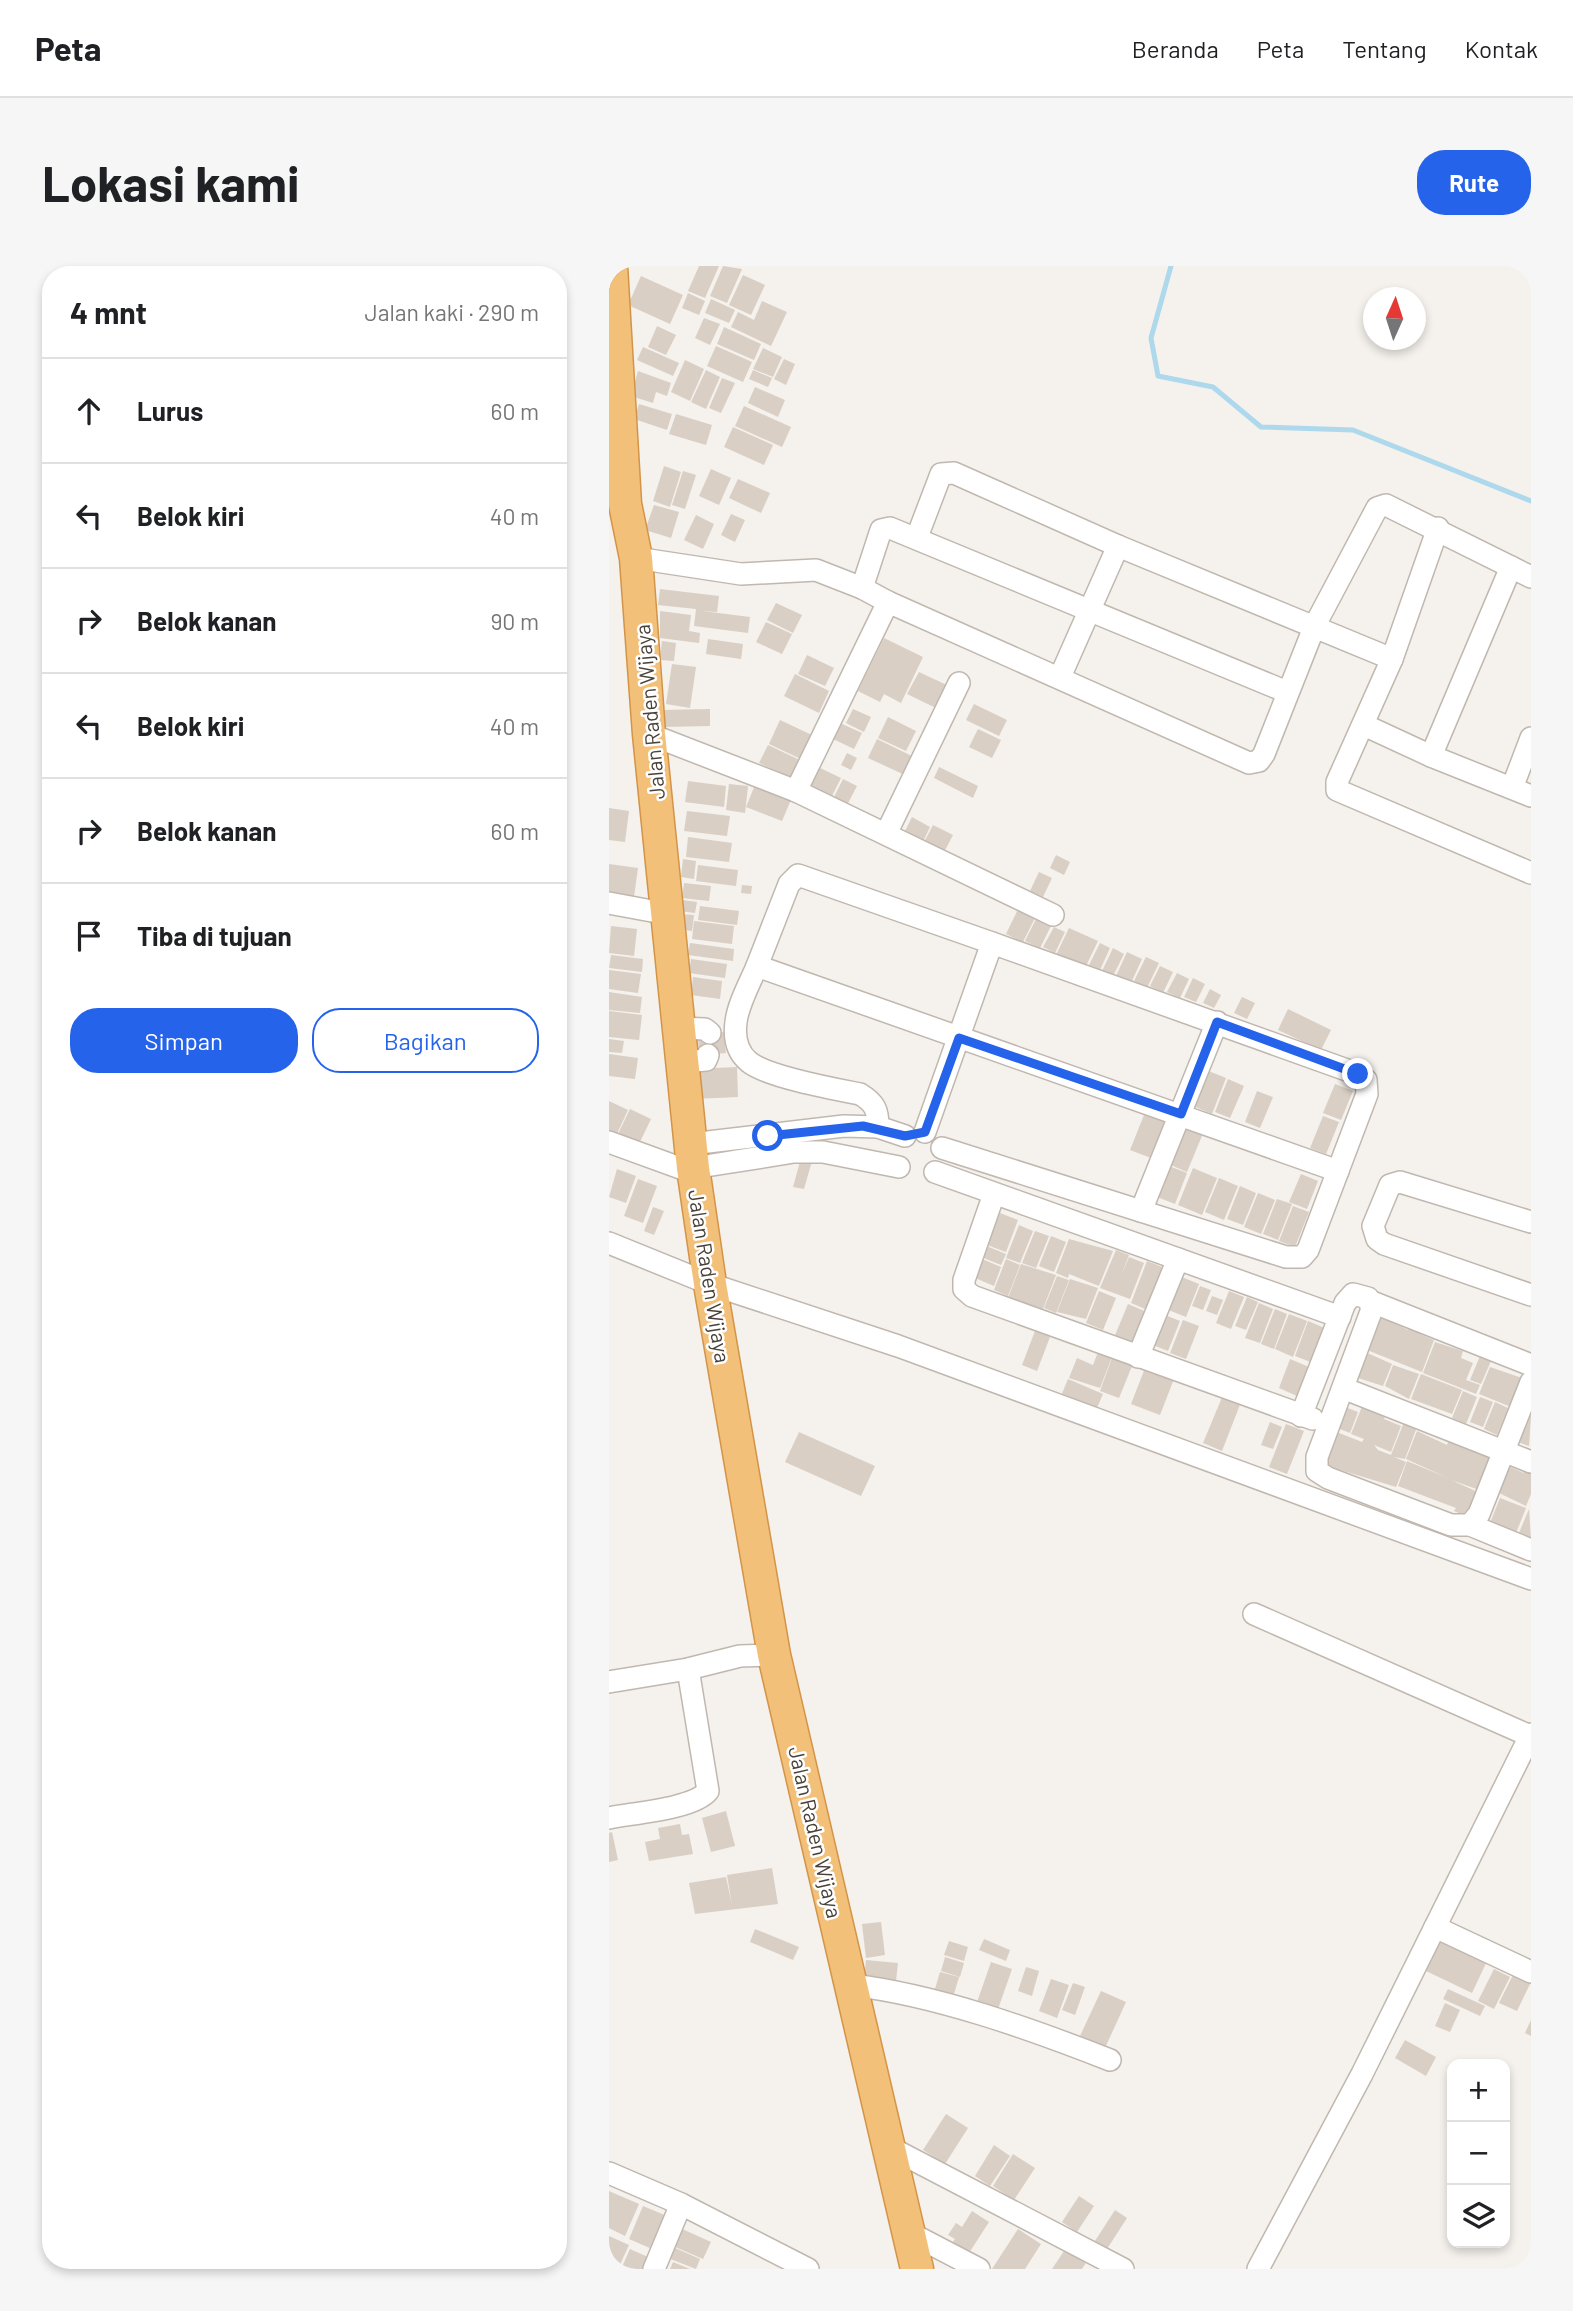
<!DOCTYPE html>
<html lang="id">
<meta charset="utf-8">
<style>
:root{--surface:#fff;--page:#f6f6f6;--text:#202124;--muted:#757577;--line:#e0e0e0;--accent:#2563eb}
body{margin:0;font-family:Barlow,sans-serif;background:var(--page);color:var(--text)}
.controls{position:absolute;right:21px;bottom:21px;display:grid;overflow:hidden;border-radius:14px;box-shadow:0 4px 10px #0003}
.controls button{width:63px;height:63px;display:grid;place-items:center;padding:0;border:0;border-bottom:2px solid var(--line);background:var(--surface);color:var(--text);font:35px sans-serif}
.compass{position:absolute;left:754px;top:21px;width:63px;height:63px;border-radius:50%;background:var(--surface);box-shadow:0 4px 10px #0003;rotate:3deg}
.stop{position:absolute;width:21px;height:21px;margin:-16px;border:5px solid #2563eb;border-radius:50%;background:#fff}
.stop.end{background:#2563eb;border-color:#fff;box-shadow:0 2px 7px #0008}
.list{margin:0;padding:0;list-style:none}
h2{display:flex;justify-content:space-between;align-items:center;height:91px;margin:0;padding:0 28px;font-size:30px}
h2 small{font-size:23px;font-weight:400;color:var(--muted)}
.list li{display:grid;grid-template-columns:46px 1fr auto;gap:21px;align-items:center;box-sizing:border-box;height:105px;padding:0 28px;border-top:2px solid var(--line)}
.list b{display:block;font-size:26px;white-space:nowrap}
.list em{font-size:23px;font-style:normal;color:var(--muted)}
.actions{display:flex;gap:14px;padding:21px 28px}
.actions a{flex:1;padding:16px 0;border:2px solid var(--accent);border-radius:28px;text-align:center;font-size:24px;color:var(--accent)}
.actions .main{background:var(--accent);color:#fff}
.icon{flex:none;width:38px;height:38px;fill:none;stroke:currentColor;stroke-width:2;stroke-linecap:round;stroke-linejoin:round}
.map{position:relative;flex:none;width:922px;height:2003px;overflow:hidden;border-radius:28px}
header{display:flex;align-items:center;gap:42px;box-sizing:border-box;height:98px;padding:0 35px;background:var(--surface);border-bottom:2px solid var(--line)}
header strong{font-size:33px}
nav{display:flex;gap:38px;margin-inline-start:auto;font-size:24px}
.intro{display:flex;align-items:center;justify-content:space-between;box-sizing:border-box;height:168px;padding:0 42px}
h1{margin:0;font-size:49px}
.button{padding:18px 32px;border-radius:28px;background:var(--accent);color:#fff;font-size:24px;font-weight:700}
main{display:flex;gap:42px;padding:0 42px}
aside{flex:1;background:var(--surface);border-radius:28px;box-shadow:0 4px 10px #0003}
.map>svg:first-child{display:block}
</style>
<header>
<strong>Peta</strong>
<nav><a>Beranda</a><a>Peta</a><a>Tentang</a><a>Kontak</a></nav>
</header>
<div class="intro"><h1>Lokasi kami</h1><a class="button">Rute</a></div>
<main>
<aside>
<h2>4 mnt<small>Jalan kaki · 290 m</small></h2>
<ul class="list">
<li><svg class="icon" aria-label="ahead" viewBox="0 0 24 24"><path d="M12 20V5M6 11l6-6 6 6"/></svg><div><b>Lurus</b></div><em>60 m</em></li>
<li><svg class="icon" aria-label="left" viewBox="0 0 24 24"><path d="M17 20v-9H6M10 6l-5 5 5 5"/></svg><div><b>Belok kiri</b></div><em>40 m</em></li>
<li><svg class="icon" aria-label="right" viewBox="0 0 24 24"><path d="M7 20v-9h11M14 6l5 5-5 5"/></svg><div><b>Belok kanan</b></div><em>90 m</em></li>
<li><svg class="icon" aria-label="left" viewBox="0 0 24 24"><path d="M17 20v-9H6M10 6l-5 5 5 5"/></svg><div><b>Belok kiri</b></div><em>40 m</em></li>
<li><svg class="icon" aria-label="right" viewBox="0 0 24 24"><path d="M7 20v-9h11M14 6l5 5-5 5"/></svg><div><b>Belok kanan</b></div><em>60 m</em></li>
<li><svg class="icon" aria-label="arrive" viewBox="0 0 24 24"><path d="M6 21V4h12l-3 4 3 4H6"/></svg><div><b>Tiba di tujuan</b></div></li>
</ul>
<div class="actions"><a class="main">Simpan</a><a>Bagikan</a></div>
</aside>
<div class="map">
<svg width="922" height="2003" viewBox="0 0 922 2003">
<rect width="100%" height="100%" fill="#f5f1ec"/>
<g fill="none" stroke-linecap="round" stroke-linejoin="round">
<polyline stroke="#aed8ec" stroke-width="5" points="562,0 542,72 549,110 604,121 652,161 744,164 922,235"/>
</g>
<g fill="#d9cfc5">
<polygon points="90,0 110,0 96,32 79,25"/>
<polygon points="114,0 133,3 118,37 101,30"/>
<polygon points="134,9 156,19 142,49 120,39"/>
<polygon points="32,10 74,29 61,58 19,39"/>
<polygon points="79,27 96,35 90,49 73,42"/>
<polygon points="102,33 126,44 120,57 96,47"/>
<polygon points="153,35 178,46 162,80 122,61 129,46 145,54"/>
<polygon points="95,52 111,58 101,79 86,72"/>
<polygon points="48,60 67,69 57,89 39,81"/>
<polygon points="115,61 152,78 145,94 108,78"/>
<polygon points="107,80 143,96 134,116 98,100"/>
<polygon points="34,81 70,97 64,110 28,94"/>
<polygon points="154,82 173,91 164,111 144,103"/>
<polygon points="175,93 186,98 177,119 165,113"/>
<polygon points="76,94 95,103 81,135 62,126"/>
<polygon points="97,104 111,111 97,143 82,136"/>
<polygon points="144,104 163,112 159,121 140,113"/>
<polygon points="29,105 62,117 58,130 47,126 44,137 22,130"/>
<polygon points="113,112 126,117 112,147 100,142"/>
<polygon points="146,121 176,134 169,151 139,137"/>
<polygon points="30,138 63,148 58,164 25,153"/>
<polygon points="135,140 182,161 173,181 126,160"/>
<polygon points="67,148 103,159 97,179 60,168"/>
<polygon points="124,161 164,179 155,199 115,181"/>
<polygon points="55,200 72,206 61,241 44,235"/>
<polygon points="102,203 122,212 110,239 90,230"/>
<polygon points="74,205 87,209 76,243 63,239"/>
<polygon points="129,213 161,227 152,247 120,232"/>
<polygon points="45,239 70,246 62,272 36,264"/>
<polygon points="122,248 136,254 126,276 112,269"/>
<polygon points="87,249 105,258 94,283 75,274"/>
<polygon points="51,323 110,330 108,346 93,345 141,351 139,367 85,360 87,343 49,339"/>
<polygon points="167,337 193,349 184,367 158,354"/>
<polygon points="51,345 82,349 80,365 91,367 90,377 51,372"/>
<polygon points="157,356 183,368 173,388 147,376"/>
<polygon points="275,372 314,391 292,437 275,428 271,436 249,425"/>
<polygon points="99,373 134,378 132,393 97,388"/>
<polygon points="53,375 67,377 65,395 51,394"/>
<polygon points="198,389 225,402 216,420 189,408"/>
<polygon points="63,398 87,401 81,442 57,438"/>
<polygon points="310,406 342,421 331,444 298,428"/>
<polygon points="186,408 220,425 210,447 175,430"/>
<polygon points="365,438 398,454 390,470 357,454"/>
<polygon points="101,443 101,460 52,461 52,444"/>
<polygon points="244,443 262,451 255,466 237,457"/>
<polygon points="279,451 307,465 297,485 269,472"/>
<polygon points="171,454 205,470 194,494 160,478"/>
<polygon points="231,457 253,467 245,483 224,473"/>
<polygon points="369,463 392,474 383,492 360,481"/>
<polygon points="268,473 307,492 298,510 259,492"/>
<polygon points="159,479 195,496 186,514 150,497"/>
<polygon points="238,487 248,492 242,504 232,499"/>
<polygon points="209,501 232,512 221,534 198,523"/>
<polygon points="330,501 369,520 364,532 325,512"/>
<polygon points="234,513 248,520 237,541 223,535"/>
<polygon points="148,514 184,529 173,555 137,541"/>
<polygon points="79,515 117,520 115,541 76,536"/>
<polygon points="120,518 139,520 136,547 117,544"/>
<polygon points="0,542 20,545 16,576 0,574"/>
<polygon points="78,545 121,550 118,570 75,565"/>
<polygon points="303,551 321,561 313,578 294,569"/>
<polygon points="324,559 344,569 333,590 313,580"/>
<polygon points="79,571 123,577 120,596 77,591"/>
<polygon points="447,589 461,596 455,609 441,602"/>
<polygon points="74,593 87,595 85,613 72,611"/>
<polygon points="0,598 29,602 24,638 0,634"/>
<polygon points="89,599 129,604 127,620 87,615"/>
<polygon points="430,606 443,612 434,631 421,625"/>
<polygon points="75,617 102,620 100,635 73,632"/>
<polygon points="133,619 143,620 142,628 132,627"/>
<polygon points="73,634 88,636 86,647 71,645"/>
<polygon points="411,639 428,648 414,676 397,668"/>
<polygon points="91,640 130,645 128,659 89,654"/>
<polygon points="71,648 85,649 83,665 69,663"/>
<polygon points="428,651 443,658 431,682 416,675"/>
<polygon points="85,655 125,660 123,678 83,673"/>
<polygon points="2,660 28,663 25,690 0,687"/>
<polygon points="445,661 456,666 446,687 434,681"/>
<polygon points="460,662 489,675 477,700 447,689"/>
<polygon points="81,677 125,683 124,695 79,689"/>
<polygon points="491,677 501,682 491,704 480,699"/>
<polygon points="504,682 515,688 504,710 493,705"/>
<polygon points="518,686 533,693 522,717 507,710"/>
<polygon points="2,689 34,693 33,706 0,702"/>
<polygon points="537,691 550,697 538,722 525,715"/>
<polygon points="82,693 118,698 116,712 80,707"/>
<polygon points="551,700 564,706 554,727 541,720"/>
<polygon points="0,704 32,708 29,727 0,723"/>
<polygon points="568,707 580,713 571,732 558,726"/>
<polygon points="84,711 113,715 111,733 82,729"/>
<polygon points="584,712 596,718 587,736 575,731"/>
<polygon points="601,723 612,729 605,742 594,737"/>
<polygon points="0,726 33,731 31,747 0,744"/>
<polygon points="633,731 646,737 638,753 625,747"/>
<polygon points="679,743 722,764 712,784 669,764"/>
<polygon points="0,745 33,749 30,774 0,771"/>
<polygon points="115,766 117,787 90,789 89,768"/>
<polygon points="0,773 15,775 13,787 0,786"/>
<polygon points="0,788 29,792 26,813 0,810"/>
<polygon points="128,801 129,831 85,833 83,803"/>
<polygon points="597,804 617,812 603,848 582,839"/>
<polygon points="619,813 635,820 621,852 606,846"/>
<polygon points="726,818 744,825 732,854 714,847"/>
<polygon points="648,825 664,831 651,862 636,856"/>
<polygon points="0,835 19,844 6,872 0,869"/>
<polygon points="21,843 42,853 28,882 7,872"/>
<polygon points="537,844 559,852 542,892 521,884"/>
<polygon points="714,850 730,856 717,888 701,882"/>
<polygon points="573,857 595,865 578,906 557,897"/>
<polygon points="192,892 203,895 195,923 184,921"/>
<polygon points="560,900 578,907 566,938 548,931"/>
<polygon points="584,902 608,912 593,949 569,939"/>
<polygon points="8,903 27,910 17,937 0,931"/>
<polygon points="692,908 709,915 698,943 680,936"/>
<polygon points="610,912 629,920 615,954 596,946"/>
<polygon points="29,913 48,920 34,957 15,950"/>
<polygon points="631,920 647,927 634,959 618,953"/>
<polygon points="649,927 666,934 652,968 635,961"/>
<polygon points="668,933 683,938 669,974 654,968"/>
<polygon points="684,940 700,946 686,981 670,975"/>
<polygon points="44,941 55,945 45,969 35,965"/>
<polygon points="391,947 409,954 397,986 378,979"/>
<polygon points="410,959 424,965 411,997 397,992"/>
<polygon points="426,965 440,970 427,1002 413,997"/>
<polygon points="442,970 457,976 445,1006 430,1000"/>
<polygon points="460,973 504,985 490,1020 460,1008 459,1012 447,1007"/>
<polygon points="375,979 397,988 392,999 370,990"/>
<polygon points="507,984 520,989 512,1010 520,991 535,997 521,1033 491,1022"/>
<polygon points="373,993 392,1001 385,1020 366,1012"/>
<polygon points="397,993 411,999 399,1030 385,1024"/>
<polygon points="538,995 558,1003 541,1045 522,1037"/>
<polygon points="412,998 447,1009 434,1043 399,1032"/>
<polygon points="448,1010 460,1014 447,1047 435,1042"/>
<polygon points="570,1010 590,1018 577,1051 557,1043"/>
<polygon points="461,1013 489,1022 477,1053 448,1046"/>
<polygon points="591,1020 602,1024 594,1044 583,1040"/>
<polygon points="490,1025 507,1032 494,1064 477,1057"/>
<polygon points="620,1025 635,1031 622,1063 607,1057"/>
<polygon points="603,1030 614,1034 608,1049 597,1045"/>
<polygon points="638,1031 649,1036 637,1064 626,1060"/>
<polygon points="650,1037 664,1043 651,1077 636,1072"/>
<polygon points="519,1038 540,1047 526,1082 504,1074"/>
<polygon points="666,1043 678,1048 665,1083 652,1078"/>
<polygon points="680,1048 698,1055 684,1091 666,1083"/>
<polygon points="556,1049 571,1055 559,1085 544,1079"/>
<polygon points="772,1050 799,1064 800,1060 812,1064 811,1068 825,1074 813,1106 758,1084"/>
<polygon points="574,1054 590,1060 577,1093 561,1087"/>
<polygon points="699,1055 718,1063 704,1097 686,1090"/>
<polygon points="426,1065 441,1071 428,1105 413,1099"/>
<polygon points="826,1076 854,1085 852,1092 864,1097 857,1114 871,1119 867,1128 814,1107"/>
<polygon points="489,1086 503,1091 491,1122 460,1112 468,1092 484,1099"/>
<polygon points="756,1086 783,1098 774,1120 746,1111"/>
<polygon points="871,1090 882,1095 872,1118 861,1114"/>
<polygon points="503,1092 523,1100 510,1132 491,1125"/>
<polygon points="681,1093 700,1101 688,1130 670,1122"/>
<polygon points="784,1099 810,1108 800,1133 776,1120"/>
<polygon points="881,1101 913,1112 902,1141 870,1128"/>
<polygon points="536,1102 565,1113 551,1149 522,1138"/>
<polygon points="812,1108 853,1124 843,1148 802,1133"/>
<polygon points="459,1113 494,1128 487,1144 452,1130"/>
<polygon points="854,1125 868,1131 857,1158 843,1152"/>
<polygon points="614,1129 632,1136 613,1185 594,1177"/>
<polygon points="871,1131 884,1136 874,1161 861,1156"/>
<polygon points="886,1136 899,1142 888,1169 875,1163"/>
<polygon points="754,1138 777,1147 775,1153 792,1160 782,1186 765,1179 769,1184 782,1189 795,1156 808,1161 796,1193 785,1191 797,1196 787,1221 712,1198 725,1165 753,1176 755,1173 742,1168"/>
<polygon points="736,1141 749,1146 741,1167 728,1162"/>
<polygon points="917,1148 922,1150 920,1180 906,1175"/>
<polygon points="661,1156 673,1161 664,1183 652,1179"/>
<polygon points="677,1158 695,1165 678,1208 660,1201"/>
<polygon points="808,1165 838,1179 840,1173 887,1189 873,1225 842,1214 871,1227 861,1252 845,1245 847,1242 789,1220 798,1195 839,1212 797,1193"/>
<polygon points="190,1166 266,1200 252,1230 176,1196"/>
<polygon points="901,1201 915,1207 917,1202 922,1204 922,1228 917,1240 890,1227"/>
<polygon points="891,1232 917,1242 905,1272 879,1262"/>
<polygon points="920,1243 922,1274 907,1274"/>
<polygon points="117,1545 126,1580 102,1586 93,1552"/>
<polygon points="71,1558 73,1569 80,1568 84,1588 40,1595 36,1576 51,1573 49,1562"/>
<polygon points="3,1566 9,1594 0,1596 0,1567"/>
<polygon points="163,1602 169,1638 86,1648 80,1617 117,1611 123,1639 118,1609"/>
<polygon points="272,1656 276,1689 257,1692 253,1658"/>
<polygon points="146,1663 190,1681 184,1694 141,1676"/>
<polygon points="375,1673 401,1684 397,1695 370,1684"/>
<polygon points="832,1673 878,1695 863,1727 817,1705"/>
<polygon points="340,1675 359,1681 355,1695 335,1689"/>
<polygon points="336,1691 355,1697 351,1711 332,1705"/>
<polygon points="257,1694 289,1697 287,1715 255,1712"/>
<polygon points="382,1696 403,1703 387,1749 366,1742"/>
<polygon points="417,1701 430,1705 423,1730 409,1725"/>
<polygon points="885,1703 901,1711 885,1743 869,1735"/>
<polygon points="331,1706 350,1711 345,1728 326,1723"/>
<polygon points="905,1707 922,1716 908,1745 890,1737"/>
<polygon points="442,1713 460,1719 448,1752 430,1745"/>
<polygon points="464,1717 476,1721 466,1749 453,1744"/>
<polygon points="839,1723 876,1740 871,1750 834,1733"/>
<polygon points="492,1725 517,1736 496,1782 471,1770"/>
<polygon points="836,1737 851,1744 841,1766 826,1760"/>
<polygon points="922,1754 922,1770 916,1767"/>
<polygon points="796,1774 827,1791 817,1810 786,1792"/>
<polygon points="337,1848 359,1862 336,1898 314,1884"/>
<polygon points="385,1879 401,1890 381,1920 366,1910"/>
<polygon points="404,1888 426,1902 405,1934 384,1920"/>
<polygon points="0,1925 30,1938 16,1970 0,1962"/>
<polygon points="470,1930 485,1940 468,1966 453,1956"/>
<polygon points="34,1940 58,1950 43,1983 20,1973"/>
<polygon points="506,1944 518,1952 498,1983 486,1975"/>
<polygon points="363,1945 380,1956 358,1990 341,1980 346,1973 339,1969 347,1957 353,1961"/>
<polygon points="71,1962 102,1976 94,1993 64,1980"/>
<polygon points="409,1963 432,1978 416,2003 383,2003"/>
<polygon points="0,1970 20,1979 9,2003 0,2000"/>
<polygon points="64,1981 91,1993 87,2003 59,1992"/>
<polygon points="457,1982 478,1995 473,2003 443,2003"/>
<polygon points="21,1983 39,1991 34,2003 12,2003"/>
<polygon points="64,1996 81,2003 61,2003"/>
</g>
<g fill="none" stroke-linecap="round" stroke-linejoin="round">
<g stroke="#c0b8af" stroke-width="24">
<g id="minor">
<polyline points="829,262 783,393 728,516 728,524 922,607"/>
<polyline points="308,271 332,208 345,207 509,280 783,393"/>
<polyline points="27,292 132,308 207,304 253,322 279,336 640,497 650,495 655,488 706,359 768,242 777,239 922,311"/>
<polyline points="253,322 272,264 281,262 678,426"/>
<polyline points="451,411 509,280"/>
<polyline points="755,459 822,490 922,530"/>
<polyline points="40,468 187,525 444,649"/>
<polyline points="822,490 902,301"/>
<polyline points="903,522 922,472"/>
<polyline points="187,525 279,336"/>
<polyline points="277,568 350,417"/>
<polyline points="0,637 59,648"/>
<polyline points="383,677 189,609 180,618 148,700 729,905"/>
<path d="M148 700C141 717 129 738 127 756 125 771 128 786 140 796 159 811 225 823 251 828 266 837 269 844 269 861"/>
<polyline points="70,762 96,763 101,767"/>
<polyline points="74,796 97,794 99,789"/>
<polyline points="316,866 383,677 749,808 757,814 758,828 699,984 693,991 677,991 333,882"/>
<polyline points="0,876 85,907"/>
<polyline points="82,878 235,860 269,861 296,870"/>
<polyline points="84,902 185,886 214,886 290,901"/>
<polyline points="326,906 731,1051"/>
<polyline points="385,928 355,1014 355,1023 363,1030 704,1153"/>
<polyline points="532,945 608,756"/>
<polyline points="922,956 791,916 781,919 764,960 768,973 775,978 922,1029"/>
<polyline points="0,977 101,1018 289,1080 922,1313"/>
<polyline points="763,1036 922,1099"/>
<polyline points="529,1091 569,993"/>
<polyline points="734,1122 922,1196"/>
<polyline points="692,1150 736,1037 744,1028 759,1032 763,1043 708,1191 708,1205 719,1212 842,1259 861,1259 922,1284"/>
<polyline points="861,1259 870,1248 922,1116"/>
<polyline points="645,1348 921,1470"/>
<polyline points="0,1416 79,1403 131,1390 165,1389"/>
<path d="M0 1552C24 1547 84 1543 99 1525L79 1403"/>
<polyline points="826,1661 922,1706"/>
<path d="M243 1719C327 1729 422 1763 501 1794"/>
<polyline points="280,1881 514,2003"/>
<polyline points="0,1907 72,1938 199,2003"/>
<polyline points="299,1966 370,2003"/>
<polyline points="45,2003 72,1938"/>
<polyline points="649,2003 753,1808 922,1468"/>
</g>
</g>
<g stroke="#d39448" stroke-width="35">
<polyline id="highway" points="2,0 16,238 27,292 40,468 84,902 101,1018 165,1389 308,2003"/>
</g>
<use href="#minor" stroke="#fff" stroke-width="21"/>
<use href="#highway" stroke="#f3c079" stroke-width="32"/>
</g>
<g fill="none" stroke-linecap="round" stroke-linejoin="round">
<polyline stroke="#2563eb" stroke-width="9" points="159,870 254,860 296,870 316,866 350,772 572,848 608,756 749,808"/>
</g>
<g text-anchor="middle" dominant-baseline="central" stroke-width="5" stroke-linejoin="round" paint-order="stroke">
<g font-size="21" fill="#49423a" stroke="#fff">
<text transform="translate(40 446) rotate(-95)">Jalan Raden Wijaya</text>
<text transform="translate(101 1010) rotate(81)">Jalan Raden Wijaya</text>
<text transform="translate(207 1566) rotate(77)">Jalan Raden Wijaya</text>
</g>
</g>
</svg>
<div class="controls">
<button>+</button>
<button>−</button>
<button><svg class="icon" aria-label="layers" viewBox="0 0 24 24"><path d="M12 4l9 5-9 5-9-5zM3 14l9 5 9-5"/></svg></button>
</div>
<svg class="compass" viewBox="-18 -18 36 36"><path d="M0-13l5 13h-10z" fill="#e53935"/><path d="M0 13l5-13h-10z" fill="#757577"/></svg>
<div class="stop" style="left:159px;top:870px"></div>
<div class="stop end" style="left:749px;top:808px"></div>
</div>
</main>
